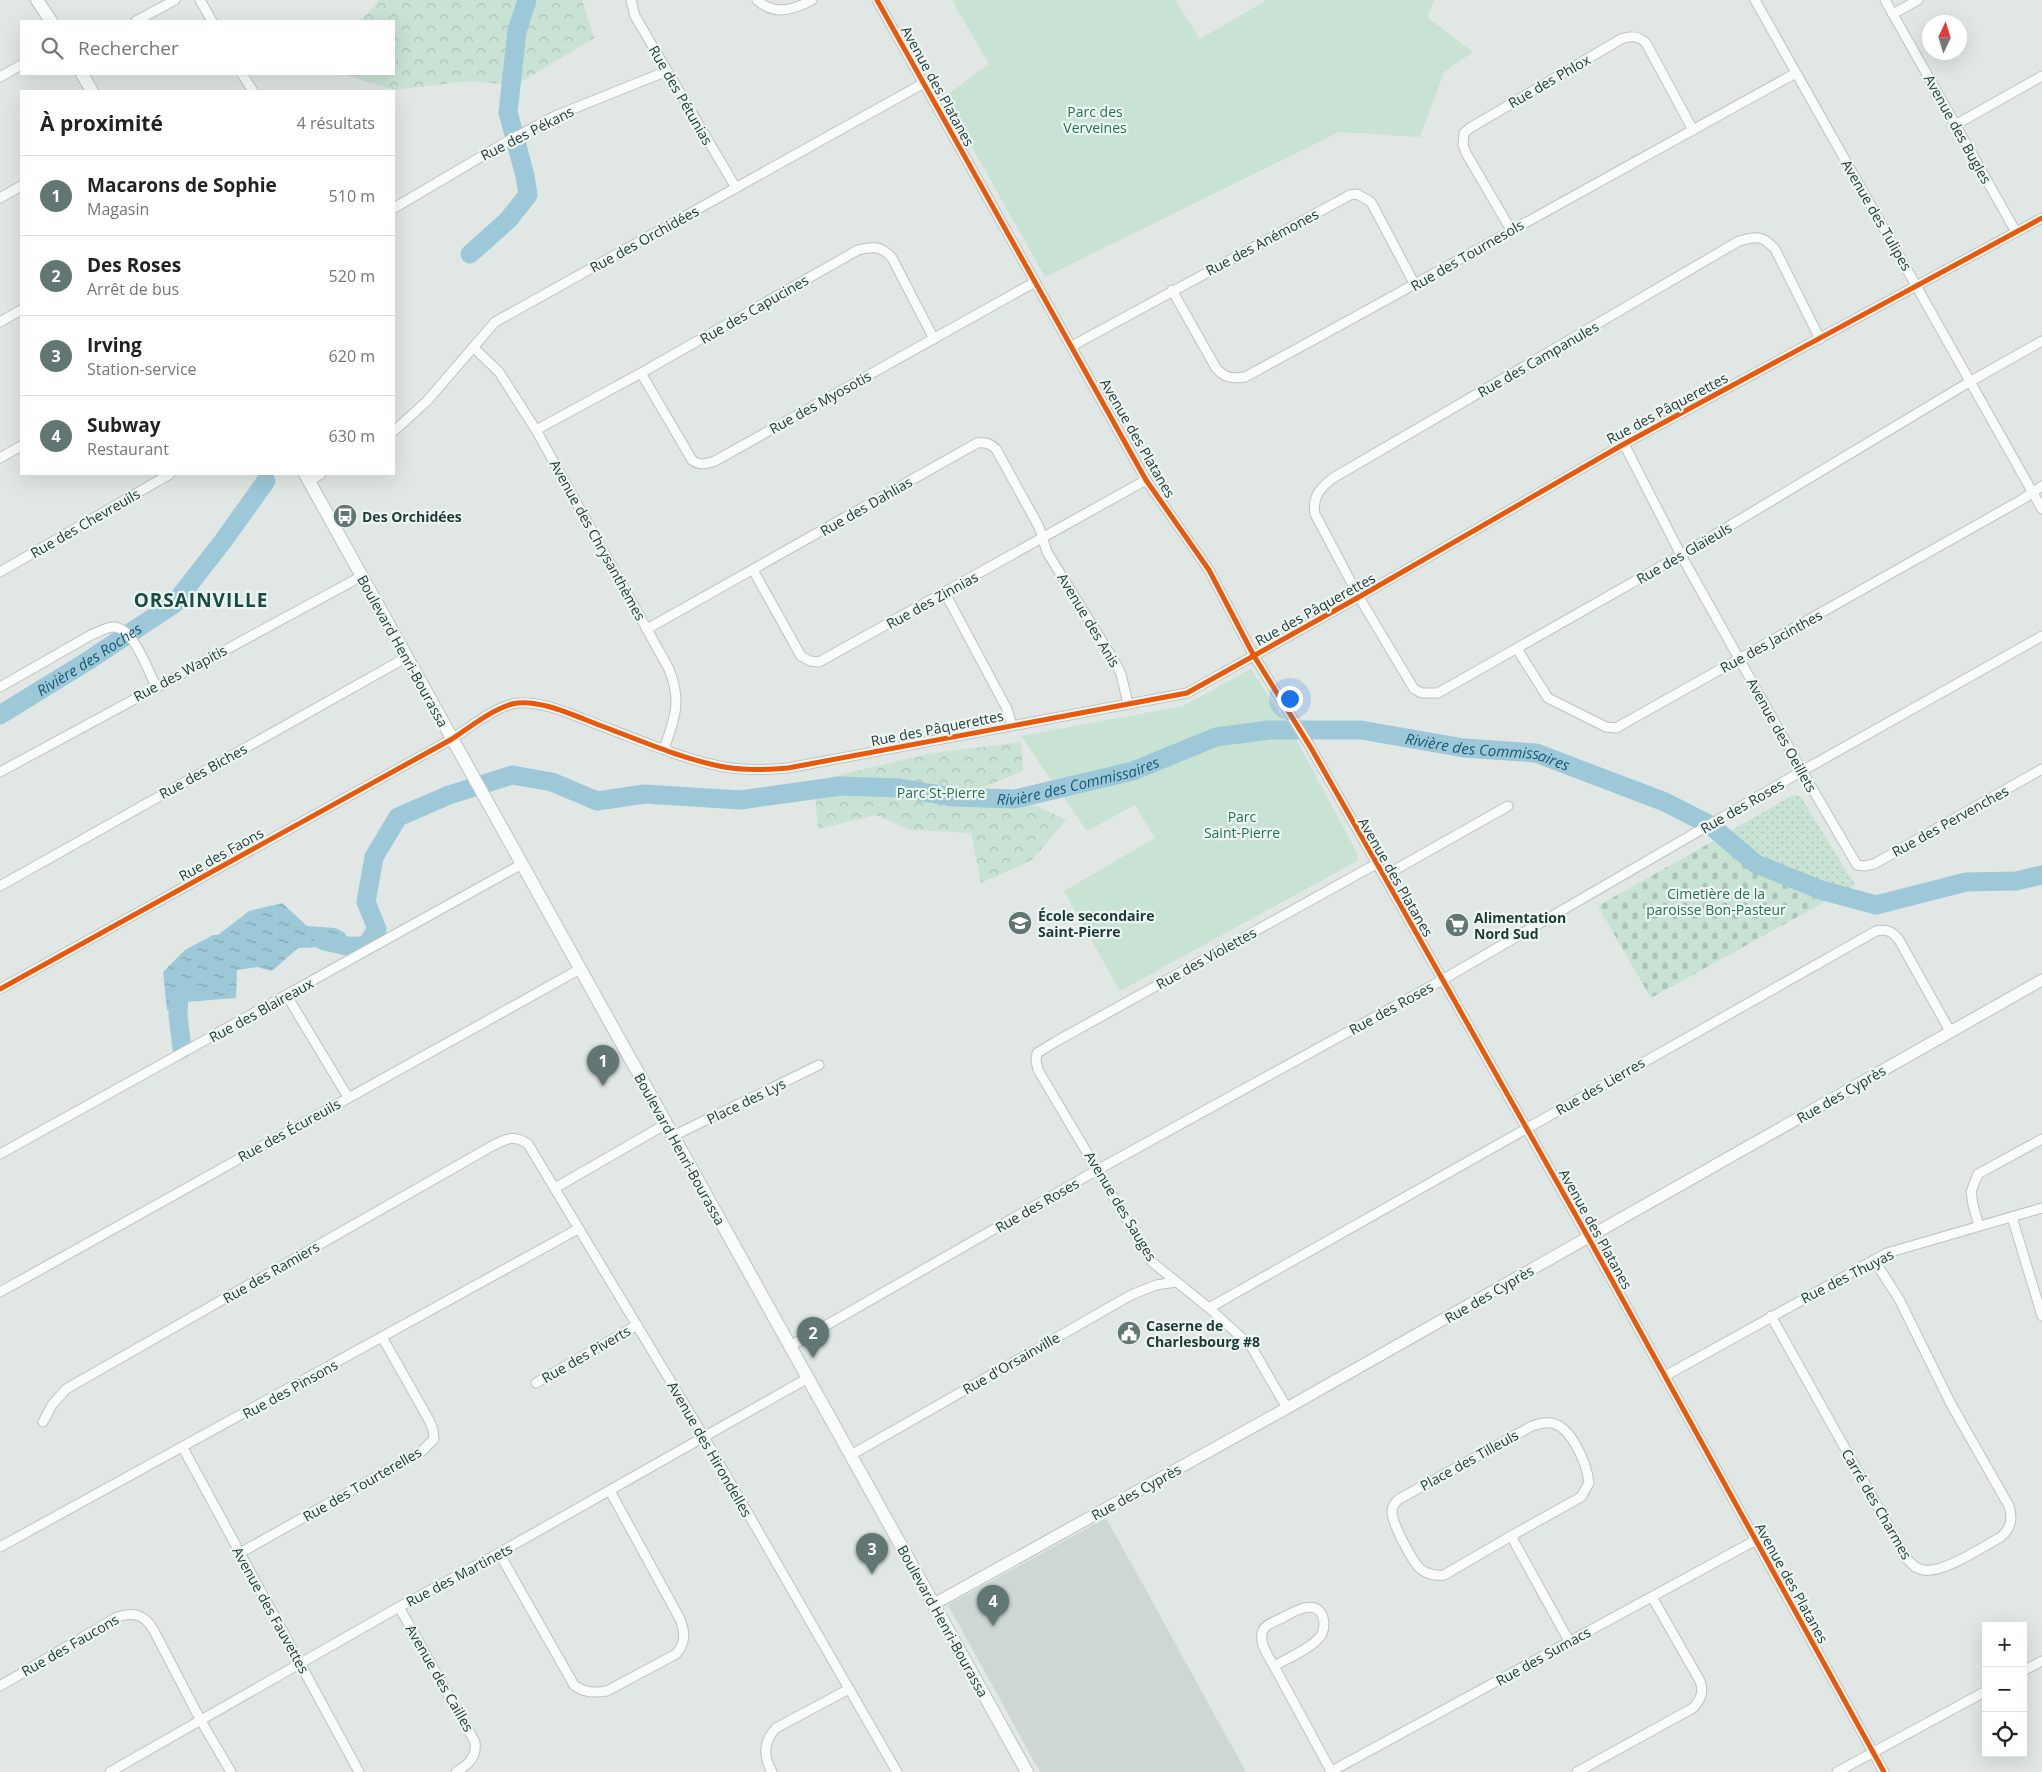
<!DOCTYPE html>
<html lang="fr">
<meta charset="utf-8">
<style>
:root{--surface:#fff;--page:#f6f6f6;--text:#222;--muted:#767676;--line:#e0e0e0;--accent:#627673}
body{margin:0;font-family:"Open Sans",sans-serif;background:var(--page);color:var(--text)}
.controls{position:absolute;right:15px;bottom:15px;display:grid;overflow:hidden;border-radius:0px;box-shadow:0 5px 20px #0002}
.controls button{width:45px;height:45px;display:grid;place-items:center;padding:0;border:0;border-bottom:1px solid var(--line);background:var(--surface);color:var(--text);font:25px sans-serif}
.compass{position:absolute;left:1922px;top:15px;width:45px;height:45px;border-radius:50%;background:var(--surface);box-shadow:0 5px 20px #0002;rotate:4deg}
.you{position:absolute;left:1289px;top:698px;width:18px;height:18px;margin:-12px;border:4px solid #fff;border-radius:50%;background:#1a73e8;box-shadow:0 0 0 8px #1a73e833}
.badge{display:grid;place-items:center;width:32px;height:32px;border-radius:50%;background:var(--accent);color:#fff;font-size:16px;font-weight:700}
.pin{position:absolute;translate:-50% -41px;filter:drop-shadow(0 1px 2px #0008)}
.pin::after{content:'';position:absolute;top:26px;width:18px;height:15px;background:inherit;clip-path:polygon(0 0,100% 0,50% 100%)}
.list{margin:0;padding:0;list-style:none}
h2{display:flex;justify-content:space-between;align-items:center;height:65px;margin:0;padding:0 20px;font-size:21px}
h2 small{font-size:16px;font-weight:400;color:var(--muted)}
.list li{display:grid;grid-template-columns:32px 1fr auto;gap:15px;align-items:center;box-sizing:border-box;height:80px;padding:0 20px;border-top:1px solid var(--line)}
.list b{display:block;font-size:19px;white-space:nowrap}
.list p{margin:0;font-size:16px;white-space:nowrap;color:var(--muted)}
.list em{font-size:16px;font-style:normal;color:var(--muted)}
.icon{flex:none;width:28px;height:28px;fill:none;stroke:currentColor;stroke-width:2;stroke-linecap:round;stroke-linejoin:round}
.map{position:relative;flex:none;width:2042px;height:1772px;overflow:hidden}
.search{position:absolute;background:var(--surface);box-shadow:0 5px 20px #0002;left:20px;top:20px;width:375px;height:55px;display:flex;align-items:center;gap:12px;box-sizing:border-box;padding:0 18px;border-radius:0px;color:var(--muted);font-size:19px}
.panel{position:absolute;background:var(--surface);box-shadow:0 5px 20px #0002;left:20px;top:90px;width:375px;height:385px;border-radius:0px}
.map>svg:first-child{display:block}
</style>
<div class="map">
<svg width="2042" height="1772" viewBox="0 0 2042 1772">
<defs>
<pattern id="grass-dots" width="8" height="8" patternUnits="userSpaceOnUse" patternTransform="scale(1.25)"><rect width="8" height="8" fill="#c8e2d3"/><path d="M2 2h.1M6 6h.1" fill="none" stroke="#abc3b6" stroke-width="1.8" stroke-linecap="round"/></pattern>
<pattern id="forest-crowns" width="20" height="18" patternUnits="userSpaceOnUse" patternTransform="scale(1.25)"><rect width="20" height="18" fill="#c8e2d3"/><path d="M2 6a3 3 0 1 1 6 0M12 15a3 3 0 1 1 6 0" fill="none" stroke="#abc3b6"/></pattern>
<pattern id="cemetery-stones" width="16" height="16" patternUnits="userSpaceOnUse" patternTransform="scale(1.25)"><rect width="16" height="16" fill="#c8e2d3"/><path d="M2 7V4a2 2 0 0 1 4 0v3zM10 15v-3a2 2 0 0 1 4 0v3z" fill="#abc3b6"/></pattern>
<pattern id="water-ripples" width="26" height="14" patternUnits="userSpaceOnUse" patternTransform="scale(1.25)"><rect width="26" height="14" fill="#9dc8d8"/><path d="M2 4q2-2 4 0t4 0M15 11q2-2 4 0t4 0" fill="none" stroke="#7fa3b0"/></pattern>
</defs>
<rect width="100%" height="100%" fill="#e0e7e5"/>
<polygon fill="#cdd8d5" points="1106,1518 1136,1572 1246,1772 1040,1772 948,1605"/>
<polygon fill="url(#grass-dots)" points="1793,795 1800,796 1855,885 1837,895 1756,864 1724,835"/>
<g fill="url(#forest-crowns)">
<polygon points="379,0 582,0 594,38 516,85 468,81 395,90 342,74 394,74 394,21 361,21"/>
<polygon points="1021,742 1023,771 982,788 1016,796 1066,820 1032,860 981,883 971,833 911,830 876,815 818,829 814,781 933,753"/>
</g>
<polygon fill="url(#cemetery-stones)" points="1724,835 1756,864 1837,895 1651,998 1598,906"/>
<g fill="#c8e2d3">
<polygon points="952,0 1175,0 1200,39 1267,0 1434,0 1428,18 1473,52 1444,72 1420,137 1339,132 1045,277 944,97 989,64"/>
<polygon points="1251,669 1296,739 1357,853 1357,861 1120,991 1064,891 1155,838 1135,805 1087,831 1021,736 1183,706"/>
</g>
<polygon fill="url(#water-ripples)" points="282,903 307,926 335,928 345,933 349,946 298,948 272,971 257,967 237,970 236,998 186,1002 173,1011 167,1010 163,972 185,950 213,935 218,935 249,911"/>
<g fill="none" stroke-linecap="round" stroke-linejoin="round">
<g stroke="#9dc8d8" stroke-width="19">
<polyline points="470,254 508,220 528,195 525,176 508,112 517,31 527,0"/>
<path id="s1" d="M0 715 86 662 174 604 223 541 266 481"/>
<path id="s2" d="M324 941 347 946H366L377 929 366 902 374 857 398 817 449 795 512 775 552 782 597 801 645 794 740 800 841 786 899 788 953 797 1015 799 1133 771 1216 737 1269 730H1361L1464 748 1536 753 1665 802 1710 825 1756 864 1821 890 1876 905 1966 882 2016 881 2042 875"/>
<polyline points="182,1049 178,1015 179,997 188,987"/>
</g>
<g stroke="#bdc3c2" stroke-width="11">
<g id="minor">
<polyline points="200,0 212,21"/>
<polyline points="631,0 635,16 736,188"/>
<path d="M757 0C774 16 793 10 812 0"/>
<polyline points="877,0 1146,480 1209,570 1254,656 1311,748 1384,876 1588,1237 1884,1772"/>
<polyline points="1755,0 2042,509"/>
<polyline points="1885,0 2016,232"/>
<polyline points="1893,14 1918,0"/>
<polyline points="136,21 175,0"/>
<polyline points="242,74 253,91"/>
<polyline points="0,77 21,65"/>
<polyline points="1955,125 2042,76"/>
<polyline points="0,198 21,186"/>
<polyline points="394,208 508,141 555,116 667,71"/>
<path d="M1511 230 1466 153 1463 145 1464 133 1470 128 1621 39C1631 35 1638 36 1646 43L1693 130"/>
<path d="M1172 290 1216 368C1225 378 1232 379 1245 377 1430 277 1612 174 1796 73"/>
<polyline points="0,322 21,310"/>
<path d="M1820 339 1775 249C1762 235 1757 236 1739 241L1333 478C1320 488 1312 497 1315 514L1359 597 1414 689 1422 693H1438L1681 555 1971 381 2042 341"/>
<polyline points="1072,346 1350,195 1357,194 1371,202 1415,285"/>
<path d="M473 347 499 372 536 430 669 669C682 702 675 717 664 749"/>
<path d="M641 373 692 460C700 466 706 464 715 461L1035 282"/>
<path d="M536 430 641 373 858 250C873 246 882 246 892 258L934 339"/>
<polyline points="394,431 427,401 495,322 924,83"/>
<polyline points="1624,444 1681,555 1802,771 1857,865 1864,866 1874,864 2042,769"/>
<polyline points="0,458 21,446"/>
<polyline points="309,481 321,474"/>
<polyline points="753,570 801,656 810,661 819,662 1146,480"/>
<polyline points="0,572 170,474"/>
<polyline points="945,593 1007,709 1012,725"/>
<path d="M647 629 977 443C985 442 990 443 996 449L1039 527 1047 552 1115 662 1121 674 1128 704"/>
<polyline points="1517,649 1548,698 1606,727 1616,728 2023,499 2042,486"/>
<path d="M0 687 91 635C99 632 106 627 114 627 133 627 148 671 156 686"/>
<polyline points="0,772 362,576"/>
<polyline points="1384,876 1508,806"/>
<polyline points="0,886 407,657"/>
<path d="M0 989 452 739C470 727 491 710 512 704 539 697 581 719 607 728 644 742 681 758 719 766 742 771 765 770 788 768L1187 693 1359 597 1624 444 2042 218"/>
<polyline points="287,996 348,1097"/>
<polyline points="673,1136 819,1065"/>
<polyline points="0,1154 522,864"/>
<polyline points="555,1188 666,1124"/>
<polyline points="2012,1217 2042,1316"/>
<polyline points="1979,1226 1973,1205 1971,1192 1978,1174 2042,1139"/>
<polyline points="0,1292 580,969"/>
<path d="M1209 1308 1876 931C1887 929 1892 931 1899 940L1950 1031"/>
<path d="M1771 1316 1907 1559C1912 1564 1916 1569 1923 1570 1943 1574 1982 1547 2001 1537 2011 1528 2013 1519 2009 1506L1951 1404 1899 1299 1874 1260"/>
<polyline points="790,1346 1099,1169 1442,980 1802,771 2042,636"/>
<polyline points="1665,1376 1887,1253 2042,1208"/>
<polyline points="536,1383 637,1325"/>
<polyline points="1287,1408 1251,1346 1209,1308 1152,1262 1038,1070 1036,1061 1037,1053 1055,1042 1376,864"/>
<path d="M43 1422 52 1405 66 1389 492 1146C506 1139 514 1134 528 1144L704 1437 897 1772"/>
<polyline points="183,1448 359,1772"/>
<polyline points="851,1455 1131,1295 1156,1285 1176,1282"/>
<path d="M1511 1536 1444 1575C1435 1576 1429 1575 1422 1570 1413 1564 1392 1523 1392 1512 1392 1506 1395 1503 1399 1499L1532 1426C1538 1424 1545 1422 1551 1423 1572 1426 1587 1465 1589 1483L1581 1497 1511 1536 1569 1641"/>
<polyline points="0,1547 578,1229"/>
<polyline points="240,1553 422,1451 434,1439 433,1430 429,1420 382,1337"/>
<path d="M499 1553 574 1685C585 1693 594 1693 607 1691L676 1654C686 1643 685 1632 680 1619L610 1491"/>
<path d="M399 1607 475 1742C477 1757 468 1765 456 1772"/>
<path d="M1274 1666C1268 1656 1258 1642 1263 1630 1266 1624 1276 1621 1282 1618 1296 1610 1321 1596 1324 1623 1324 1631 1322 1636 1317 1640 1306 1651 1288 1658 1274 1666L1331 1771"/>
<polyline points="2023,1671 2042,1661"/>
<path d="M0 1686 117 1617C133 1612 144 1614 153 1629L201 1721 231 1772"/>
<polyline points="110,1772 399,1607 499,1553 808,1378"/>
<path d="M772 1772C763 1756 763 1742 776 1728L849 1689"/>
<polyline points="1330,1772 1756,1540"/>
<path d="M1577 1772 1693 1708C1701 1699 1704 1692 1700 1681L1652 1597"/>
<polyline points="1837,1772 1986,1691"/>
</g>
</g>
<g stroke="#bdc3c2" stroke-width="13">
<polyline id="tertiary" points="934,1604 1287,1408 2042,980"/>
</g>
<g stroke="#bcc4c2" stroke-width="14">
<g id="secondary">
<polyline points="37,0 51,21"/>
<polyline points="82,74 92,91"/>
<polyline points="305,474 1027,1772"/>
</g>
</g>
<use href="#minor" stroke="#fafbfb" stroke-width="9"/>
<use href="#tertiary" stroke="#fafbfb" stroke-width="11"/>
<use href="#secondary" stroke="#fafbfb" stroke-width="12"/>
<g stroke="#edf6f3" stroke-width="8">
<g id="cycleway">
<polyline points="877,0 1146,480 1209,570 1254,656 1311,748 1384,876 1588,1237 1884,1772"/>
<path d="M0 989 452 739C470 727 491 710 512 704 539 697 581 719 607 728 644 742 681 758 719 766 742 771 765 770 788 768L1187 693 1359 597 1624 444 2042 218"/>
</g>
</g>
<use href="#cycleway" stroke="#e8590c" stroke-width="5"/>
</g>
<defs>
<g id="bus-disc" transform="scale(1.25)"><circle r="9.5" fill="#627673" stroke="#edf6f3"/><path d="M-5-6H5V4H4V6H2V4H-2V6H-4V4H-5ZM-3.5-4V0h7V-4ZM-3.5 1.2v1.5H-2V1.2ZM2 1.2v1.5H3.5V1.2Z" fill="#fff"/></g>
<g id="school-disc" transform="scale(1.25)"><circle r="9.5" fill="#627673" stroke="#edf6f3"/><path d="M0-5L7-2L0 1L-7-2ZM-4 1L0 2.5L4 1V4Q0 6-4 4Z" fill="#fff"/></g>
<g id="supermarket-disc" transform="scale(1.25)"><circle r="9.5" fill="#627673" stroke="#edf6f3"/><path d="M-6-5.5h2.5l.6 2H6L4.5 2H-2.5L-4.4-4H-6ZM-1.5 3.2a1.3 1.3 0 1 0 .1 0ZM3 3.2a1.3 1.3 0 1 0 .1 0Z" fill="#fff"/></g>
<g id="civic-disc" transform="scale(1.25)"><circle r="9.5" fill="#627673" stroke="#edf6f3"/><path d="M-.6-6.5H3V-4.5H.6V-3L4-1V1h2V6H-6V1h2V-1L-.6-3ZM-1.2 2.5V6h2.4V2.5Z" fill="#fff"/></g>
</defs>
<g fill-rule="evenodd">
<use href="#bus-disc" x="345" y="516"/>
<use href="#school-disc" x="1020" y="923"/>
<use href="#supermarket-disc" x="1457" y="925"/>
<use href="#civic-disc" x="1129" y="1333"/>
</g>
<g text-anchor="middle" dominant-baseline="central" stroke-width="4.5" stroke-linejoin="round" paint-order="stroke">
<g font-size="14" fill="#1e3936" stroke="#edf6f3">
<text transform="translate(1549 81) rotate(-30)">Rue des Phlox</text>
<text transform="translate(938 86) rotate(61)">Avenue des Platanes</text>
<text transform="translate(681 95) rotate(60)">Rue des Pétunias</text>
<text transform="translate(1958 129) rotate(61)">Avenue des Bugles</text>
<text transform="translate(527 133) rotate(-27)">Rue des Pékans</text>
<text transform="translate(1877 215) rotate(60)">Avenue des Tulipes</text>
<text transform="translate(644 239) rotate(-29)">Rue des Orchidées</text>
<text transform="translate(1262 242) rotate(-28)">Rue des Anémones</text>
<text transform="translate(1467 255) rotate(-30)">Rue des Tournesols</text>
<text transform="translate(754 309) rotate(-30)">Rue des Capucines</text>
<text transform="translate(1538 359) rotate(-30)">Rue des Campanules</text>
<text transform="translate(820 402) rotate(-29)">Rue des Myosotis</text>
<text transform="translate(1667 408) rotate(-28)">Rue des Pâquerettes</text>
<text transform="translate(1138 438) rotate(60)">Avenue des Platanes</text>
<text transform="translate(866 506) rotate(-30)">Rue des Dahlias</text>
<text transform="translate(85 523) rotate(-30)">Rue des Chevreuils</text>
<text transform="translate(598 540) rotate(61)">Avenue des Chrysanthèmes</text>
<text transform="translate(1684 553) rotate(-30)">Rue des Glaïeuls</text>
<text transform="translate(932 600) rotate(-29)">Rue des Zinnias</text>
<text transform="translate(1315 609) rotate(-29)">Rue des Pâquerettes</text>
<text transform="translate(1089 620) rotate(59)">Avenue des Anis</text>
<text transform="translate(1771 641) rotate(-29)">Rue des Jacinthes</text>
<text transform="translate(403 651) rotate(61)">Boulevard Henri-Bourassa</text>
<text transform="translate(180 673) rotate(-28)">Rue des Wapitis</text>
<text transform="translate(937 728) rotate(-11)">Rue des Pâquerettes</text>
<text transform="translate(1782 735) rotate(61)">Avenue des Oeillets</text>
<text transform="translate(203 771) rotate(-29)">Rue des Biches</text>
<text transform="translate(1742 806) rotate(-30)">Rue des Roses</text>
<text transform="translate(1950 821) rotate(-29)">Rue des Pervenches</text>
<text transform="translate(221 854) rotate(-29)">Rue des Faons</text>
<text transform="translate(1396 877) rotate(60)">Avenue des Platanes</text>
<text transform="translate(1206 958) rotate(-29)">Rue des Violettes</text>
<text transform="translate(1391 1008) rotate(-29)">Rue des Roses</text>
<text transform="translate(261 1010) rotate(-29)">Rue des Blaireaux</text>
<text transform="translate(1600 1086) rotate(-30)">Rue des Lierres</text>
<text transform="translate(1841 1094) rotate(-30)">Rue des Cyprès</text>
<text transform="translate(746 1101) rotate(-26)">Place des Lys</text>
<text transform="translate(289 1130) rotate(-29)">Rue des Écureuils</text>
<text transform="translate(680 1149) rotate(61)">Boulevard Henri-Bourassa</text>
<text transform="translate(1037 1205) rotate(-30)">Rue des Roses</text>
<text transform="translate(1121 1206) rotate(59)">Avenue des Sauges</text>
<text transform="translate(1596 1229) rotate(61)">Avenue des Platanes</text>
<text transform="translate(271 1272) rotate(-30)">Rue des Ramiers</text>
<text transform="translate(1847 1276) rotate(-27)">Rue des Thuyas</text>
<text transform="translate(1489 1294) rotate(-30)">Rue des Cyprès</text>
<text transform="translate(586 1354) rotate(-30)">Rue des Piverts</text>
<text transform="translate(1011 1363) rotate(-30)">Rue d'Orsainville</text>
<text transform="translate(290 1389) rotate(-29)">Rue des Pinsons</text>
<text transform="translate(710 1449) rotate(60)">Avenue des Hirondelles</text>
<text transform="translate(1469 1460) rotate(-29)">Place des Tilleuls</text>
<text transform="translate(362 1484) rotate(-30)">Rue des Tourterelles</text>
<text transform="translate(1136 1492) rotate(-29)">Rue des Cyprès</text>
<text transform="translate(1877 1504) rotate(60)">Carré des Charmes</text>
<text transform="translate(459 1575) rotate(-28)">Rue des Martinets</text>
<text transform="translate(1792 1583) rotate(61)">Avenue des Platanes</text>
<text transform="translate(271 1610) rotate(61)">Avenue des Fauvettes</text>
<text transform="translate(943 1621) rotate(61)">Boulevard Henri-Bourassa</text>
<text transform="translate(70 1645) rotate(-30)">Rue des Faucons</text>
<text transform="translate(1543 1656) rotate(-29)">Rue des Sumacs</text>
<text transform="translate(440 1678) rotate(60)">Avenue des Cailles</text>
</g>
<g font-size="14" fill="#26724f" stroke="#edf6f3">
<text x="1095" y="111">Parc des<tspan x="1095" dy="16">Verveines</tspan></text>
<text x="941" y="792">Parc St-Pierre</text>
<text x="1242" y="816">Parc<tspan x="1242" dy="16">Saint-Pierre</tspan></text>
<text x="1716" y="893">Cimetière de la<tspan x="1716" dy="16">paroisse Bon-Pasteur</tspan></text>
</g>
<g font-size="14" font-weight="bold" fill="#1e3936" stroke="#edf6f3" text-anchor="start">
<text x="362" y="516">Des Orchidées</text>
<text x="1038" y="915">École secondaire<tspan x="1038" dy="16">Saint-Pierre</tspan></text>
<text x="1474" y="917">Alimentation<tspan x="1474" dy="16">Nord Sud</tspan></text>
<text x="1146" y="1325">Caserne de<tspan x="1146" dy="16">Charlesbourg #8</tspan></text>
</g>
<g font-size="15" font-style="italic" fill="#165877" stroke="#edf6f3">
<text stroke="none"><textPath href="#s1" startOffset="105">Rivière des Roches</textPath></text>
<text stroke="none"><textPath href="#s2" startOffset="1301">Rivière des Commissaires</textPath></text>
<text stroke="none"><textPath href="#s2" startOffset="881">Rivière des Commissaires</textPath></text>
</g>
<g font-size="19" font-weight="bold" letter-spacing="1" fill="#194c47" stroke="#edf6f3">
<text x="201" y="600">ORSAINVILLE</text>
</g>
</g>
</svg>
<div class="controls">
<button>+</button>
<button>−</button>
<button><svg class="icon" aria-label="locate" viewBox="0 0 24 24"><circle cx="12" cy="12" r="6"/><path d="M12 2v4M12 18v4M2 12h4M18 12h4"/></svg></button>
</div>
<svg class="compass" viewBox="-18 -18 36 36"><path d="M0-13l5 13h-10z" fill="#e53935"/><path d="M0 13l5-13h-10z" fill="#767676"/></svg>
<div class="you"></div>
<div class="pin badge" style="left:603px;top:1086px">1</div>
<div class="pin badge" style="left:813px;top:1358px">2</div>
<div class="pin badge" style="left:872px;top:1574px">3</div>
<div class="pin badge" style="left:993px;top:1626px">4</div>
<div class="search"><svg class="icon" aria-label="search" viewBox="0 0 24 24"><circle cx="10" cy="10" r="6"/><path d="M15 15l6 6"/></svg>Rechercher</div>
<section class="panel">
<h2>À proximité<small>4 résultats</small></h2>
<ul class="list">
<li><span class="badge">1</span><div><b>Macarons de Sophie</b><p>Magasin</p></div><em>510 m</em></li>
<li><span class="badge">2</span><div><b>Des Roses</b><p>Arrêt de bus</p></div><em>520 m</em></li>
<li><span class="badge">3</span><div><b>Irving</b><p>Station-service</p></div><em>620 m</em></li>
<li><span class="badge">4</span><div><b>Subway</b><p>Restaurant</p></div><em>630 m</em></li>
</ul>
</section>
</div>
